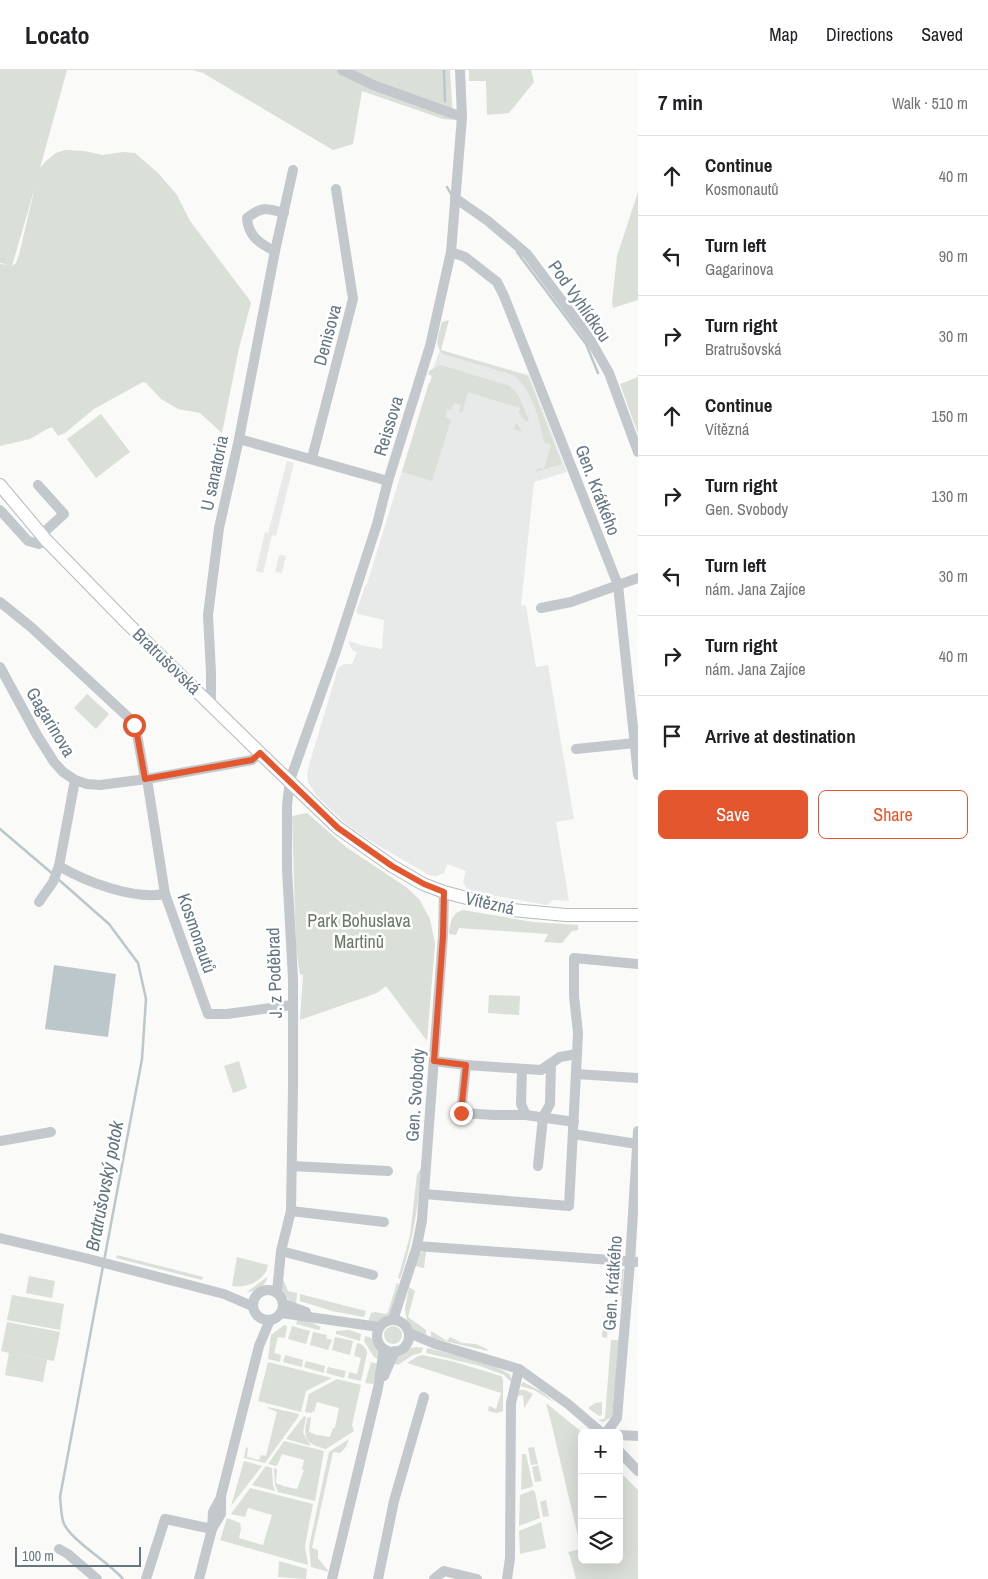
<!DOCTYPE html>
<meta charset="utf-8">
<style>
:root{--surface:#fff;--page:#f2f2f2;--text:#202124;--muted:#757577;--line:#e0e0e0;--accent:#e4572e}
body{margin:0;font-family:"Archivo Narrow",sans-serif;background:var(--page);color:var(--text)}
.controls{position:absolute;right:15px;bottom:15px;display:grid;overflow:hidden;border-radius:8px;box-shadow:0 5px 20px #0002}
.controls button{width:45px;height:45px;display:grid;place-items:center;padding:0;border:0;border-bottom:1px solid var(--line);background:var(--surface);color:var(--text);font:25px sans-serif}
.scale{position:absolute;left:15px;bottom:12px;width:126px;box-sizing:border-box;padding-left:5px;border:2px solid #657683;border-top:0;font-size:14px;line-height:18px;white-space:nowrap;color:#657683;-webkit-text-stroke:4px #fff;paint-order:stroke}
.stop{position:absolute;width:15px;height:15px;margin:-11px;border:4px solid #e4572e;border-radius:50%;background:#fff}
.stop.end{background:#e4572e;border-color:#fff;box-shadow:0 1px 5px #0008}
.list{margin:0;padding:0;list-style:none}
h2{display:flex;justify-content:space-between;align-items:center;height:65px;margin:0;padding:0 20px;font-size:21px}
h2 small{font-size:16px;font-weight:400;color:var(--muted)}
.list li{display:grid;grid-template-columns:32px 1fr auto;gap:15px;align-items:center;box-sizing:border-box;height:80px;padding:0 20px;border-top:1px solid var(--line)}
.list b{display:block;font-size:19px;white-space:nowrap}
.list p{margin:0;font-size:16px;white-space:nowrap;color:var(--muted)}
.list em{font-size:16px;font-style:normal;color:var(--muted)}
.actions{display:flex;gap:10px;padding:15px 20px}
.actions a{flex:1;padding:11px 0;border:1px solid var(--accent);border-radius:8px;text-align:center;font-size:18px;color:var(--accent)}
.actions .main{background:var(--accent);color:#fff}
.icon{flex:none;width:28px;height:28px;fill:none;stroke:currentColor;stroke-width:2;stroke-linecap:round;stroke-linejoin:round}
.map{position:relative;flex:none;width:638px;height:1509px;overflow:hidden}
header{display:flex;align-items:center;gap:30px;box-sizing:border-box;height:70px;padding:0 25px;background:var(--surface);border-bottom:1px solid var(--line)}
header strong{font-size:24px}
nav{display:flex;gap:28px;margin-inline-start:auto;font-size:18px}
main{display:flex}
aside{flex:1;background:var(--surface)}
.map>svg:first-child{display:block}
</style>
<header>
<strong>Locato</strong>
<nav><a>Map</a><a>Directions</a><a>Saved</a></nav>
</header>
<main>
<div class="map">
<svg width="638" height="1509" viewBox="0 0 638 1509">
<rect width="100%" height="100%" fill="#fafaf8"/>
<g fill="#e8e9e9">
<polygon points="440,280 529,305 567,402 534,412 521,535 526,536 536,597 548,595 574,749 556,752 569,831 553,830 547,835 489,825 467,819 463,812 466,801 447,794 444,803 436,806 429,805 374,773 347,755 316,725 308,712 307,704 310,692 338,598 344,594 352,594 357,582 353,581 348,571 365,576 382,579 384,550 358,544 356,542 366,514 367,514 429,313 430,313 433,298"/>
<polygon points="287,391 294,393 276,466 272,465 263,503 256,501 265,462 268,463"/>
<polygon points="279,485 286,486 282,503 275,502"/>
</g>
<g fill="#dadfd7" fill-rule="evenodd">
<path d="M0 0H67L40 98 45 92 56 83 65 80 84 81 103 85 123 82 135 83 159 104 177 125 190 151 248 228 251 233 239 278 222 363 200 343 178 339 161 329 146 313 143 312 94 339 65 363 58 366 52 357 47 359 30 369 0 376V194L10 195 0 193ZM35 117 19 185 16 193 12 196Z"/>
<polygon points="193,0 450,0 453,50 443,49 362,21 353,74 333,80 203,3"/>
<polygon points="469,0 531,0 534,12 509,43 487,45 486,11 469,11"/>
<polygon points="638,122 638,230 613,238 612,232 617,186"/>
<path d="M449 250 441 280 528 306 562 394 535 402 538 398 544 399 551 375 544 372C540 351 532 318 513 305L443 284C433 275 439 263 442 252Z"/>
<polygon points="440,295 510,316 518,325 529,350 526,352 519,343 520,338 468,322 462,343 514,359 516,353 523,362 459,342 461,335 454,333 451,340 447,339 445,347 451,350 432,411 402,402 429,313 430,313 432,306 428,304 429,301"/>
<polygon points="638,307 638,364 620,314"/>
<polygon points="101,344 130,382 96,408 67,369"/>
<polygon points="87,624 109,644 96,659 74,638"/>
<polygon points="307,743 346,777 406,817 419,829 430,849 435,874 427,971 386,916 377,923 300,950 303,905 300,904 296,878 292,746"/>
<path d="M463 840 533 852 578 855V860L572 861 562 873 544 872 548 864 459 858 456 865 449 864C450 854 451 843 463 840Z"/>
<polygon points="489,925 520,926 519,945 488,943"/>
<polygon points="239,991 247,1018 233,1023 224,996"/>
<path d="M422 1097C418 1136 413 1172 400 1209L398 1208 410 1166 417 1104Z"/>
<polygon points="424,1181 426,1181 424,1198 415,1196 419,1183"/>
<polygon points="117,1185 203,1207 202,1210 116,1188"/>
<path d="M237 1187 268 1195C267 1198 267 1200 265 1203 259 1213 243 1218 232 1216Z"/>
<polygon points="616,1199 624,1199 622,1226 614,1226"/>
<polygon points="29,1206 55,1211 52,1228 26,1223"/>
<path d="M267 1207C267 1216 255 1222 247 1222Z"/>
<path d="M281 1210 284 1211 288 1221 297 1223 296 1234C285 1229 281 1222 281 1210Z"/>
<polygon points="397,1213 399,1214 390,1246 377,1253 368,1252 371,1243 375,1242 386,1244 388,1242"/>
<polygon points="409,1217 415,1221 408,1247 426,1260 426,1265 414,1262 407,1251 405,1239"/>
<polygon points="300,1224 366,1241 364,1247 332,1241 300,1231"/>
<polygon points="12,1225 64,1234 60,1260 7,1250"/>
<polygon points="604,1245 609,1245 607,1268 602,1267"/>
<polygon points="298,1249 306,1250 321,1257 319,1260 296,1254"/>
<polygon points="7,1252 60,1262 54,1291 17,1284 47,1290 43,1312 5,1305 9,1283 1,1281"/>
<polygon points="284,1255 287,1256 285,1268 278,1267 274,1283 281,1285 280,1292 268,1289 271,1265"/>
<circle cx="393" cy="1265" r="9"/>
<polygon points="292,1256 310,1261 306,1274 288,1269"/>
<polygon points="349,1260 361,1264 360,1271 336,1264 336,1261"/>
<polygon points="431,1261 447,1271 450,1267 462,1273 476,1274 487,1279 488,1281 431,1268"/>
<polygon points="313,1262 327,1265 326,1268 332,1270 328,1280 310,1275"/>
<path d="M365 1266C377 1268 381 1279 380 1290L374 1287 364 1271Z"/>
<polygon points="335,1267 353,1271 350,1285 332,1280"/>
<polygon points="611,1270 619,1270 612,1347 603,1352 598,1350 604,1349 605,1347"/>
<path d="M357 1273C362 1274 366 1277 367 1283L361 1311 348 1308 349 1302 357 1304 361 1288 354 1286Z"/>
<path d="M416 1277 423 1278 421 1283 413 1285 398 1295 393 1293C397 1283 406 1279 416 1277Z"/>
<path d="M427 1278C443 1282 501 1295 510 1305 512 1308 512 1310 512 1313L504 1305 480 1296 426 1283Z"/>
<polygon points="285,1285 303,1290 302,1297 283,1292"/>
<polygon points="423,1285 455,1292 501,1306 503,1309 503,1341 497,1343 488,1341 489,1336 496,1339 501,1323 407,1293 418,1286"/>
<polygon points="306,1291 325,1296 324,1303 304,1297"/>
<polygon points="268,1292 332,1308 306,1321 301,1342 258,1331"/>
<polygon points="371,1292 379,1294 373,1314 365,1313"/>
<polygon points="328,1297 346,1301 344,1308 326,1303"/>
<path d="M337 1309 361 1315 352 1355 354 1361 326 1379C305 1374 302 1367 308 1347L311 1348 309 1362 317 1365 330 1367 333 1358H335L339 1338 317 1332 314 1342 312 1341V1343L305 1342 309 1324Z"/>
<polygon points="523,1312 541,1321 555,1333 534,1320 520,1316"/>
<polygon points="518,1320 525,1320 533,1324 524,1338 523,1325 517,1326"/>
<polygon points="602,1332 602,1345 599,1346 588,1338 595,1333"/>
<polygon points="546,1333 583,1363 582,1363 582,1490 619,1490 619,1401 638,1420 638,1509 576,1509 570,1486 568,1482 581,1479 552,1356"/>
<polygon points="268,1337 299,1344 298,1347 265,1393 244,1388 246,1377 248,1378 247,1387 259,1390 261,1385 266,1386 277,1342 268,1338"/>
<polygon points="304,1346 306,1347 303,1363 311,1376 286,1369"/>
<polygon points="349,1369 346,1377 340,1383 333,1382 312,1478 318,1480 318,1488 329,1502 311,1497 309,1477 329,1382"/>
<polygon points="284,1371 324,1381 315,1431 278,1422 275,1415 274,1398 277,1399 276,1413 283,1416 297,1419 304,1400 302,1399 304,1390 282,1384 277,1396 268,1394"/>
<polygon points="534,1377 538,1394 531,1395 528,1378"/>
<polygon points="522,1384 526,1384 533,1415 532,1417 521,1420"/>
<polygon points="244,1391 262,1396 231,1436"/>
<polygon points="538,1395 542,1411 535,1412 532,1397"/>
<polygon points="266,1396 272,1398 273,1415 275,1421 252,1415"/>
<polygon points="250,1418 313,1434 305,1476 308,1495 220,1470 227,1448 240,1453 241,1459 239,1468 263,1475 272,1445 248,1438 245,1447 231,1444"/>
<polygon points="533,1420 535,1422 540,1448 519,1456 520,1425"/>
<polygon points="546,1430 549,1446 543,1447 540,1432"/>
<polygon points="541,1452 546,1478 520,1484 519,1461"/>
<polygon points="279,1491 307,1499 306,1509 278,1507"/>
</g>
<polygon fill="#bbc7cb" points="54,895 116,904 108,967 45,959"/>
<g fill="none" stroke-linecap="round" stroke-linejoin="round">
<g stroke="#bbc7cb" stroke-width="2.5">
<polyline points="444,0 445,31"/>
<polyline points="447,117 451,124"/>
<polyline points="517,182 586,274 598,303"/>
<polyline points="0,759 54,805"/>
<polyline points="58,809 109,854 138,893 146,929 142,989 104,1191"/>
<path d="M103 1196 60 1427C61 1435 61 1444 63 1451 67 1468 110 1493 123 1509"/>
</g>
<g stroke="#b5babe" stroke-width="14">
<polyline id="major" points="0,415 46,470 127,553 260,683 338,758 392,796 423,814 444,822 512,840 566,845 638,845"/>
</g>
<g stroke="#c3c8cc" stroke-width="10">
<polyline points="342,0 373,15 462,47"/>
<polyline points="455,128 488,151 527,184 588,266 609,303 638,382"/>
<path d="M275 181C260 174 248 166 247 148 262 136 266 138 284 143"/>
<polyline points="451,182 465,187 497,212 504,226 618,515 638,705"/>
<polyline points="239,369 388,411"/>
<polyline points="312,388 353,229 336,119"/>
<polyline points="38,415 64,444 42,464"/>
<polyline points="0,440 28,471 39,474 46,470"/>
<polyline points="0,532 31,557 129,648 137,664 145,709"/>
<polyline points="541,538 571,532 638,508"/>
<polyline points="0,597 37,665 54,692 63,702 75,710 87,714 100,715 147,709 252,690 260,683"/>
<polyline points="211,634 211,603 208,545 219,458 239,369 275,181 293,100"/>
<polyline points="576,679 635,673"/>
<polyline points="147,709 165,824 208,944 227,944 292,935"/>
<path d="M75 710 59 796C86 812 134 830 165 824"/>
<polyline points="39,832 53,812 59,796"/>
<polyline points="434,991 466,995 541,1000 560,987 577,984 578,963 574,926 574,888 638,894"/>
<polyline points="466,995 461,1043 494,1045 526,1045"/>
<polyline points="522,999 521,1034 526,1045 574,1052"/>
<polyline points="576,1004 638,1008"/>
<polyline points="573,1064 637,1074"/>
<polyline points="0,1071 51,1062"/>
<polyline points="292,1096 388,1101"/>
<polyline points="538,1096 543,1047 550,1034 551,994"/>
<polyline points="424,1124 569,1136 577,984"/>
<polyline points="291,1141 384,1152"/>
<polyline points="0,1168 85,1188 224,1224 252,1236"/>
<polyline points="417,1176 638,1192"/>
<polyline points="281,1181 373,1205"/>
<circle cx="268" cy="1235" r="15"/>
<polyline points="277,1222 281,1181 291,1141 293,1017 293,909 287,799 287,735 290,710 335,584 377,454 388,411 430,276 451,182 462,47 460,0"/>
<polyline points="284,1234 306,1242"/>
<polyline points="281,1243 379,1257"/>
<polyline points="393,1250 417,1176 422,1150 443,866 444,822"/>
<circle cx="393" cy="1266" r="16"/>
<polyline points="409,1263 435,1274 519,1299 568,1334 602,1363"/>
<polyline points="384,1306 395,1281"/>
<polyline points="606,1363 617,1348 630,1192 638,1061"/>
<polyline points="619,1365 638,1366"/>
<polyline points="619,1381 638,1401"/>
<polyline points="212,1459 221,1444 221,1426 259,1276 270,1250"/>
<polyline points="59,1479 68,1484 97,1509"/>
<polyline points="146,1509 165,1449 212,1459"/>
<polyline points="199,1509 212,1459 213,1442 220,1429"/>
<polyline points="332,1509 378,1318 384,1279"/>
<polyline points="378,1509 394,1431 424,1327"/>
<polyline points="434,1509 444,1501 477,1509"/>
<polyline points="507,1509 510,1488 511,1333 519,1299"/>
</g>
<use href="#major" stroke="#fff" stroke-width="12"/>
</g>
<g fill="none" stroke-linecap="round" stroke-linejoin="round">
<polyline stroke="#e4572e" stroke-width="6" points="134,655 137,664 145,709 252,690 260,683 338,758 392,796 424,814 444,822 443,866 434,991 466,995 461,1043"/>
</g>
<g text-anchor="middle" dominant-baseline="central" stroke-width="5" stroke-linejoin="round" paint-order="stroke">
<g font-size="18" fill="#657683" stroke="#fff">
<text transform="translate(580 231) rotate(55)">Pod Vyhlídkou</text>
<text transform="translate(327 265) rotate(-75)">Denisova</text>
<text transform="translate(388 356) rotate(-73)">Reissova</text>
<text transform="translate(214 403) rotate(-78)">U sanatoria</text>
<text transform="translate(598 420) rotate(69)">Gen. Krátkého</text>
<text transform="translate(167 591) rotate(44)">Bratrušovská</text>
<text transform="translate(51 652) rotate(59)">Gagarinova</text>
<text transform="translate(490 833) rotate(13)">Vítězná</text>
<text transform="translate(197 863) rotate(71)">Kosmonautů</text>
<text transform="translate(274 903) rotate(-92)">J. z Poděbrad</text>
<text transform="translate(415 1025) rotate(-86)">Gen. Svobody</text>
<text transform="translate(612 1213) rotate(-86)">Gen. Krátkého</text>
</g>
<g font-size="18" fill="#687a64" stroke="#fff">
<text x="359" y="850">Park Bohuslava<tspan x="359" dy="21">Martinů</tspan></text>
</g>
<g font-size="19" font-style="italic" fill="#60757c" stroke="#fff">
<text transform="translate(104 1116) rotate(-79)">Bratrušovský potok</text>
</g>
</g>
</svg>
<div class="controls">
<button>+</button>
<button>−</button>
<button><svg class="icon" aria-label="layers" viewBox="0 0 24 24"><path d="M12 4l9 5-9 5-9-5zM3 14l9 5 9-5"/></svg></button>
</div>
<div class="scale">100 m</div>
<div class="stop" style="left:134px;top:655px"></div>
<div class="stop end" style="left:461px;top:1043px"></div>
</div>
<aside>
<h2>7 min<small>Walk · 510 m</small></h2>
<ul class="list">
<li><svg class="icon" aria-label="ahead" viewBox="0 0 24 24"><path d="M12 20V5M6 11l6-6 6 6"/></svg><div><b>Continue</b><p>Kosmonautů</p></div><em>40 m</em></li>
<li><svg class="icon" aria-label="left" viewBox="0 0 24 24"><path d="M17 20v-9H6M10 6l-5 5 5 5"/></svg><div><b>Turn left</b><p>Gagarinova</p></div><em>90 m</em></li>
<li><svg class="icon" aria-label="right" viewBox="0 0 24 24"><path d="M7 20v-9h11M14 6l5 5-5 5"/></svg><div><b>Turn right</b><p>Bratrušovská</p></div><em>30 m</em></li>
<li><svg class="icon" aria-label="ahead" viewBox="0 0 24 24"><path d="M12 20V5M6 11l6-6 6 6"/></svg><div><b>Continue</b><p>Vítězná</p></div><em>150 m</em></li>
<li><svg class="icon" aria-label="right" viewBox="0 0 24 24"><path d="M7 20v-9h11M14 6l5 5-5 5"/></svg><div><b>Turn right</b><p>Gen. Svobody</p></div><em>130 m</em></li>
<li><svg class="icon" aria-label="left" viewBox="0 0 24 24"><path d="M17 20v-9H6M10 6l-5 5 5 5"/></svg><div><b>Turn left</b><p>nám. Jana Zajíce</p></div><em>30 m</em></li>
<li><svg class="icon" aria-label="right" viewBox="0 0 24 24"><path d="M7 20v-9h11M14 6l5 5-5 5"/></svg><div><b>Turn right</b><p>nám. Jana Zajíce</p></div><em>40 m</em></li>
<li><svg class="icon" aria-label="arrive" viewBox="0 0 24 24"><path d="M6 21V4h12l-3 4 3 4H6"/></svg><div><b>Arrive at destination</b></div></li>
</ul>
<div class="actions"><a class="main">Save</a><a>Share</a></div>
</aside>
</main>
